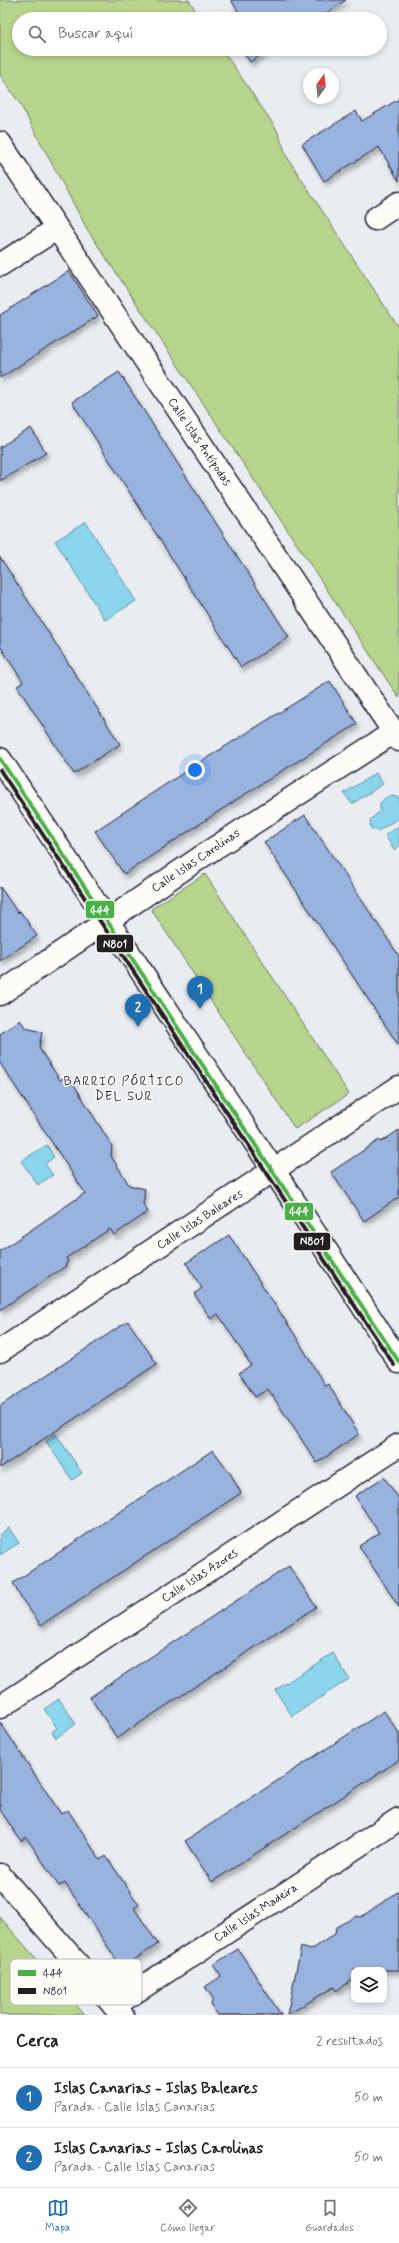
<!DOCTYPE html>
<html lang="es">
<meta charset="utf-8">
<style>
:root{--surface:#fff;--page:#f6f6f6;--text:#202124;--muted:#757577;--line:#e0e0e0;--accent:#1f6fb2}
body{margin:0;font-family:Mynerve,sans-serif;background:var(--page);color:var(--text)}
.controls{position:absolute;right:12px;bottom:12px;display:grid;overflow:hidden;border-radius:8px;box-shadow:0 2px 6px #0003}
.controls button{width:36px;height:36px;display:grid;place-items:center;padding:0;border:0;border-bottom:1px solid var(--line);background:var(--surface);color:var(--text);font:20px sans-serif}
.compass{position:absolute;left:303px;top:68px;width:36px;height:36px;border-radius:50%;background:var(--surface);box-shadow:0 2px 6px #0003;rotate:15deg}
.you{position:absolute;left:195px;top:770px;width:14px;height:14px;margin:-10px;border:3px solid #fff;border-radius:50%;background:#1a73e8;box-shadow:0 0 0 6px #1a73e833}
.badge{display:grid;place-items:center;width:26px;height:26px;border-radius:50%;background:var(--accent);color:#fff;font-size:13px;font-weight:700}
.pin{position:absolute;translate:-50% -33px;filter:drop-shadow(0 1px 2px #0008)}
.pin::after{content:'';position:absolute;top:21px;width:14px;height:12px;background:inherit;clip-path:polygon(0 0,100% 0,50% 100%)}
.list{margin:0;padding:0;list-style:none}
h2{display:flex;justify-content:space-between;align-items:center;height:52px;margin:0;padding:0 16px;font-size:17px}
h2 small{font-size:13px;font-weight:400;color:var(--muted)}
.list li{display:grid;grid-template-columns:26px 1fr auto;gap:12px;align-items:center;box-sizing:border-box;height:60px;padding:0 16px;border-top:1px solid var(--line)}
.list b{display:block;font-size:15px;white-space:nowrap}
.list p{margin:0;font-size:13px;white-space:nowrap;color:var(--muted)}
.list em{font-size:13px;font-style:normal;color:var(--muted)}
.icon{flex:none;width:22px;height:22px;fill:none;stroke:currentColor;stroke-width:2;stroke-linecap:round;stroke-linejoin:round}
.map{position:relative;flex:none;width:399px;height:2015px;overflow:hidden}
.search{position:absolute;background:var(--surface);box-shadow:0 2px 6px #0003;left:12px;right:12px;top:12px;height:44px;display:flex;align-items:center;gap:10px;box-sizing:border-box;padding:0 14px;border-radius:22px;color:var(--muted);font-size:15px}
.sheet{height:172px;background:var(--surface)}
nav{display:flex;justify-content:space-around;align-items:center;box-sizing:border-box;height:56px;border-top:1px solid var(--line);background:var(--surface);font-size:11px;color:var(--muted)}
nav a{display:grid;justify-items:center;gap:2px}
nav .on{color:var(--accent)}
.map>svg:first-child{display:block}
</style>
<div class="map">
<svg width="399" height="2015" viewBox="0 0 399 2015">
<defs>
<filter id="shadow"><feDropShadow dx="2.5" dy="4.5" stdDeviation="2" flood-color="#0004"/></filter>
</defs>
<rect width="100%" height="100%" fill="#e9edf2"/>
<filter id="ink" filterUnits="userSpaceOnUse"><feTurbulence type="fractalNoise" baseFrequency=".025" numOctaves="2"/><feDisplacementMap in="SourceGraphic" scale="8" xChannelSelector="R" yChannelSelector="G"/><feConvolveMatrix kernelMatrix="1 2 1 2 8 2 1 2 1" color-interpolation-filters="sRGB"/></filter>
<g filter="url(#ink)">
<g fill="#b7d48c" stroke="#6c7b64">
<polygon points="0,0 189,0 201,19 19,19 19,49 222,49 277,130 287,157 399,328 399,698 87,229 20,104 0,75"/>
<polygon points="205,874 349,1094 295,1129 151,909"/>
<polygon points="0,1917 85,2015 0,2015"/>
</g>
<g fill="#8bd6ec" stroke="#618ea5">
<polygon points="86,522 136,601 105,620 55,541"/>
<polygon points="376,773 383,784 352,804 344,793"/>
<polygon points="393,796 399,798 399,818 378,831 371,829 370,820 380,811 380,803 386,797"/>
<polygon points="399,826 399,846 394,850 385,835"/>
<polygon points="47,1145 54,1157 45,1164 53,1175 38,1185 21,1161"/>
<polygon points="56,1434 82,1473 72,1480 46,1441"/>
<polygon points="9,1528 19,1543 0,1555 0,1534"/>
<polygon points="333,1653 349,1679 292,1716 275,1690"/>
<polygon points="59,1699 76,1724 56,1738 52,1732 57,1728 44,1709"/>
</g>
<g fill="#99b3df" stroke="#22223b" filter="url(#shadow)">
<polygon points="231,0 346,0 317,19 243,19"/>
<polygon points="241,49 269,49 250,62"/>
<polygon points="399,99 399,181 379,147 324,181 302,144 356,111 362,121"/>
<polygon points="69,271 98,316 0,378 0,315"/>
<polygon points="119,372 289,637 241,667 72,402"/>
<polygon points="31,428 46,453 0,481 0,447"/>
<polygon points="0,557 120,744 74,774 17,686 23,682 0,646"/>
<polygon points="330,681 357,724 239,798 124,874 95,831 189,769"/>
<polygon points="305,815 399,956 399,1046 264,842"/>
<polygon points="0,887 18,913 20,911 37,936 0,961"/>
<polygon points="20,1020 26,1028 42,1032 39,1048 60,1080 68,1075 112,1146 111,1156 129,1185 145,1189 143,1204 148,1212 114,1235 110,1229 66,1258 68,1262 65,1264 66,1266 0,1310 0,1251 85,1193 0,1063 0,1034"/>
<polygon points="399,1130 399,1197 364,1221 331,1172 379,1140 381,1142"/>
<polygon points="229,1235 295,1335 325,1386 328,1384 359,1434 317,1463 268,1389 255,1397 239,1373 251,1365 218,1314 211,1319 194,1294 202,1288 186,1263"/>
<polygon points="128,1321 157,1364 0,1468 0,1406"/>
<polygon points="213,1450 230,1473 241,1493 41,1625 21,1598 13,1583"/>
<polygon points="384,1477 399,1499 399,1607 359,1546 379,1533 355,1496"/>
<polygon points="289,1566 316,1607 117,1738 90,1697"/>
<polygon points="384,1711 399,1733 399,1760 212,1882 185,1841"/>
<polygon points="0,1722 61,1814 68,1810 100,1860 106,1856 139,1905 134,1908 158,1944 122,1968 65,1883 59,1886 26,1837 21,1841 0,1810"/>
<polygon points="399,1891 399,1970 354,1970 354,1979 336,1991 334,1987 287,2015 301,1947 311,1950 335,1934 336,1927 357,1916 361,1917"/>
<polygon points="238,1949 281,2015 218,2015 211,2005 213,1998 205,1987 221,1976 213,1965"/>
</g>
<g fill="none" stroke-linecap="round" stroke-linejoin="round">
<g stroke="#22223b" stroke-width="25">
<g id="minor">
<polyline points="0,143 399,740"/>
<polyline points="375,219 399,203"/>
<polyline points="0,265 56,229"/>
<polyline points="0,994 207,853 394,732"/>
<polyline points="0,1351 399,1087"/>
<polyline points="0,1707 399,1445"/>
<polyline points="0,1875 122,2015"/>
<polyline points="114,2006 399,1819"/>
</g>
</g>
<g stroke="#22223b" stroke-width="25">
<path id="tertiary" d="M0 759C133 960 268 1159 399 1362"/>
</g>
<use href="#minor" stroke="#fdfcf7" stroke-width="22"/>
<use href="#tertiary" stroke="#fdfcf7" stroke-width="22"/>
<g stroke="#fdfcf7" stroke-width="7">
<polyline id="bus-1" points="0,759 399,1362"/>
</g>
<g stroke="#fdfcf7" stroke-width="7">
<polyline id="bus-2" points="0,770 394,1365"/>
</g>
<use href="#bus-1" stroke="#48b046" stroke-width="4"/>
<use href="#bus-2" stroke="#231f20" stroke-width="4"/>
</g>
</g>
<g text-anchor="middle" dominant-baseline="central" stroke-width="3" stroke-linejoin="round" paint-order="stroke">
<g font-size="12" fill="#22223b" stroke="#fdfcf7">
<text transform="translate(199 442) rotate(56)">Calle Islas Antípodas</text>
<text transform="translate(196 861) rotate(-34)">Calle Islas Carolinas</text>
<text transform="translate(200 1220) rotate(-33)">Calle Islas Baleares</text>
<text transform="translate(200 1576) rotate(-33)">Calle Islas Azores</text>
<text transform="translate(256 1913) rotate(-33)">Calle Islas Madeira</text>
</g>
<g font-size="13" letter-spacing="1" fill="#22223b" stroke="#fdfcf7">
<text x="124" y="1081">BARRIO PÓRTICO<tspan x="124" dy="15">DEL SUR</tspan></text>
</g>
</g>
<rect x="10" y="1959" width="132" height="46" rx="6" fill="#fdfcf7" stroke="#bbbbbf" stroke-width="1"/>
<rect x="18" y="1970" width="18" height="6" fill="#48b046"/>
<rect x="18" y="1988" width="18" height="6" fill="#231f20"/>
<g font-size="11" fill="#22223b">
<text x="43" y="1977">444</text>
<text x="43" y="1995">N801</text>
</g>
<g stroke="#fdfcf7" stroke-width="1.5">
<rect x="85" y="900" width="30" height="19" rx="4" fill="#48b046"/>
<rect x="96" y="934" width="38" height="19" rx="4" fill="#231f20"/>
<rect x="284" y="1202" width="30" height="19" rx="4" fill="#48b046"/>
<rect x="293" y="1232" width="38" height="19" rx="4" fill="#231f20"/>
</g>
<g font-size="11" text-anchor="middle" font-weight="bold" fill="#fff">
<text x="100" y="914">444</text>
<text x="115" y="948">N801</text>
<text x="299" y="1215">444</text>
<text x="312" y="1245">N801</text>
</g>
</svg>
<div class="controls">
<button><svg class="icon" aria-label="layers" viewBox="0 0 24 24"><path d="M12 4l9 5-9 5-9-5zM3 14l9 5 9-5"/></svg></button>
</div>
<svg class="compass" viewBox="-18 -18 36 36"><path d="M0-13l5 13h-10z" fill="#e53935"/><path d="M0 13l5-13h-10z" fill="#757577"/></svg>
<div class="you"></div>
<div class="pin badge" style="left:200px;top:1009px">1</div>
<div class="pin badge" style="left:138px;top:1027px">2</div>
<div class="search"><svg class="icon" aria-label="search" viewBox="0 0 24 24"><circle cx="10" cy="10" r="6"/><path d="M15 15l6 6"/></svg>Buscar aquí</div>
</div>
<section class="sheet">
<h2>Cerca<small>2 resultados</small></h2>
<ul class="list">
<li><span class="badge">1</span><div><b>Islas Canarias - Islas Baleares</b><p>Parada · Calle Islas Canarias</p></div><em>50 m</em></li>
<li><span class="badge">2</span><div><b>Islas Canarias - Islas Carolinas</b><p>Parada · Calle Islas Canarias</p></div><em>50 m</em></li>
</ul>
</section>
<nav>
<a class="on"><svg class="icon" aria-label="map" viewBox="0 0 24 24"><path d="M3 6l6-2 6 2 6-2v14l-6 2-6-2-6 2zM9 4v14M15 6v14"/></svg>Mapa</a>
<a><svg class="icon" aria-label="directions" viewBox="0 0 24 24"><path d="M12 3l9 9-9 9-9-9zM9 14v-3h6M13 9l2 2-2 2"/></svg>Cómo llegar</a>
<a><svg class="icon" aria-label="saved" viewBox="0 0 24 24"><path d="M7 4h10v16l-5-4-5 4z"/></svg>Guardados</a>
</nav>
